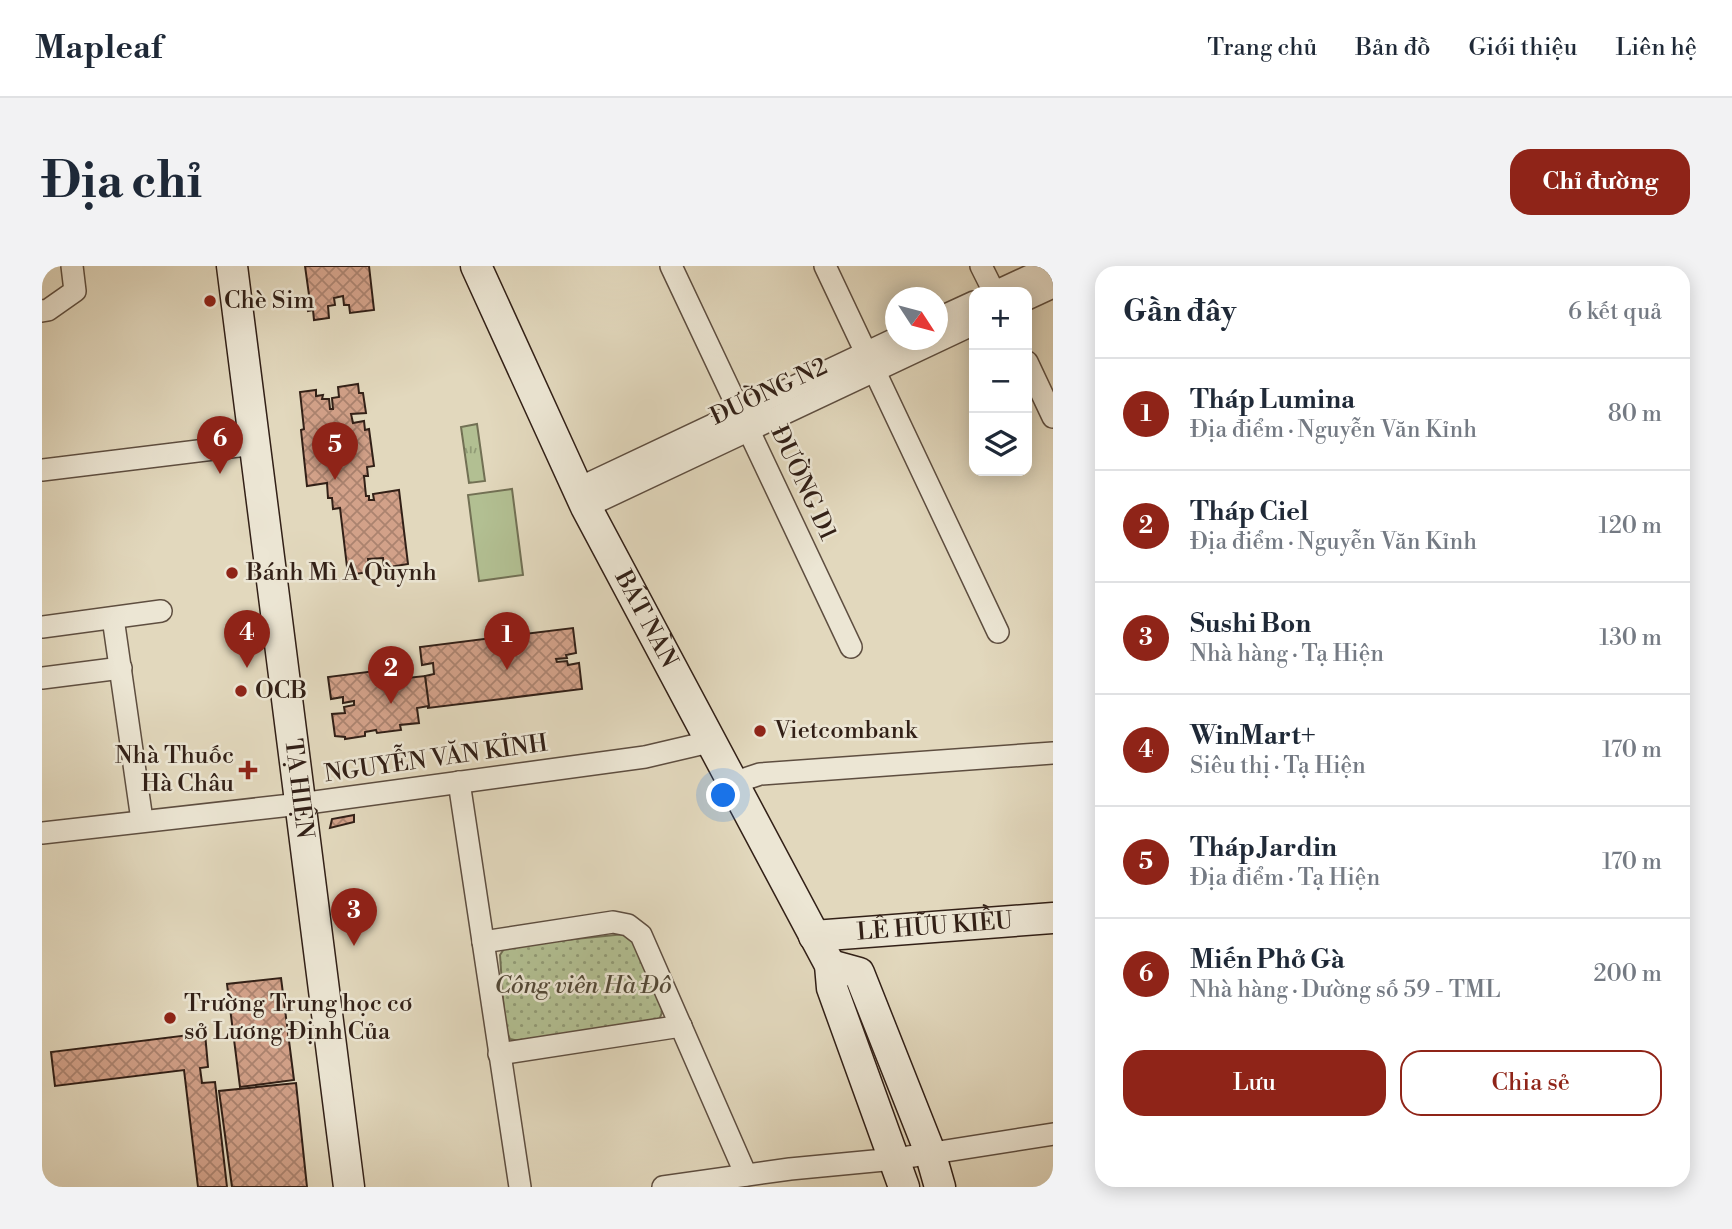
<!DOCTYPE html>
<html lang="vi">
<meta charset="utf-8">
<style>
:root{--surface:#fff;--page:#f2f2f3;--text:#1f2937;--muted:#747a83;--line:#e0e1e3;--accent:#8f2418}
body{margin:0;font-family:"Libre Bodoni",serif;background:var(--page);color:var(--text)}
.controls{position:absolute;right:21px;top:21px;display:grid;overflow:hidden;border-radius:14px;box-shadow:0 4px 18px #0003}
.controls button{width:63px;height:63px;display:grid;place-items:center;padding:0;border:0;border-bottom:2px solid var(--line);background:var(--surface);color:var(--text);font:35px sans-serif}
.compass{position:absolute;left:843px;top:21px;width:63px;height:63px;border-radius:50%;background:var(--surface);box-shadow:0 4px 18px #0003;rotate:126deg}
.you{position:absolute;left:682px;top:530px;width:24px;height:24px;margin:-18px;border:5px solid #fff;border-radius:50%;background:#1a73e8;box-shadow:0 0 0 10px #1a73e833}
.badge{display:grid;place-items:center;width:46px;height:46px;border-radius:50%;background:var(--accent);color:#fff;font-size:23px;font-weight:700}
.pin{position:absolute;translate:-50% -58px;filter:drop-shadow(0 2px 4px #0008)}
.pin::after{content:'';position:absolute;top:37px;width:24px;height:21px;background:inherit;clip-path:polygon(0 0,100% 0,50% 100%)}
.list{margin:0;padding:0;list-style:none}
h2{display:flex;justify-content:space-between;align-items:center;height:91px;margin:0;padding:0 28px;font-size:30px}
h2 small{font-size:23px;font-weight:400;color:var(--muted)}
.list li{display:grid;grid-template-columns:46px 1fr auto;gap:21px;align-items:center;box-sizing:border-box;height:112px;padding:0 28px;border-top:2px solid var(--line)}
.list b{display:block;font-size:26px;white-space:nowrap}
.list p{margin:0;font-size:23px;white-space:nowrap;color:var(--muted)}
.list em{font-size:23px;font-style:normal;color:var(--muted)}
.actions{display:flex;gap:14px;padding:21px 28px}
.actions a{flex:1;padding:16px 0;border:2px solid var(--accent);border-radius:21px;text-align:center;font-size:24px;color:var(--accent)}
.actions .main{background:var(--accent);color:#fff}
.icon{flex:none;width:38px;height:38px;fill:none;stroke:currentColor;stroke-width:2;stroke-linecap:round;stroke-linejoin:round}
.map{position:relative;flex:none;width:1011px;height:921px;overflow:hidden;border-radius:21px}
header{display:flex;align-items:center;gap:42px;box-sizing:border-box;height:98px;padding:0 35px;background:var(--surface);border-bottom:2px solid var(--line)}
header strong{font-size:33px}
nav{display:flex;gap:38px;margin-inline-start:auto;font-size:24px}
.intro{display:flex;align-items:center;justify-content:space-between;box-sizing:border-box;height:168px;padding:0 42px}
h1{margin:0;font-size:49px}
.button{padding:18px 32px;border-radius:21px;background:var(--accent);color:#fff;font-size:24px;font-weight:700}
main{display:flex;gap:42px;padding:0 42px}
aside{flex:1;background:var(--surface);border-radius:21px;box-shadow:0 4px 18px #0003}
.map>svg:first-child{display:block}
</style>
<header>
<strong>Mapleaf</strong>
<nav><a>Trang chủ</a><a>Bản đồ</a><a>Giới thiệu</a><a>Liên hệ</a></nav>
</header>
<div class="intro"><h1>Địa chỉ</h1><a class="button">Chỉ đường</a></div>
<main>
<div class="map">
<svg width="1011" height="921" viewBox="0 0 1011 921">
<defs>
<pattern id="grass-tufts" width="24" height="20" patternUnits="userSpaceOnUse" patternTransform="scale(1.75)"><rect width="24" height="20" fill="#b2bf92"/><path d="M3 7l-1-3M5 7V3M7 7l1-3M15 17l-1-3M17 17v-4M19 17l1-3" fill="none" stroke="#919b76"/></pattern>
<pattern id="park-dots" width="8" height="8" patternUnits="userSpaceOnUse" patternTransform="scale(1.75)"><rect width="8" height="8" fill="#b2bf92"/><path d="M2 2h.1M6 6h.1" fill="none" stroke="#919b76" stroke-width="1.8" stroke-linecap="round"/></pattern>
<pattern id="building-cross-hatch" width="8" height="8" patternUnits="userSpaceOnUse" patternTransform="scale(1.75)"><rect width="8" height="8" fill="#d2a189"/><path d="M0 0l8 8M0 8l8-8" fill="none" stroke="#ab836f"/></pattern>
</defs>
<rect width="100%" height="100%" fill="#e2d8bd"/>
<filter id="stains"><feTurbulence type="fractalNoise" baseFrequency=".00286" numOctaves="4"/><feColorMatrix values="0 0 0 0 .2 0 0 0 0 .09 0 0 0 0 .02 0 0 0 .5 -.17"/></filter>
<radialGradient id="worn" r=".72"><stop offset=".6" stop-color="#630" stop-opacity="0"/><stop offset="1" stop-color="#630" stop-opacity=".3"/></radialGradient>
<polygon fill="url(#grass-tufts)" stroke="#727054" stroke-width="2" points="435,158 443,215 427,217 419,161"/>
<polygon fill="url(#park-dots)" stroke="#727054" stroke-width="2" points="583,668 592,673 621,744 617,754 477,775 468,773 463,762 458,689 464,680"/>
<polygon fill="#b2bf92" stroke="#727054" stroke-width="2" points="470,223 481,309 437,315 426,229"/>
<g fill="url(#building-cross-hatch)" stroke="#322017" stroke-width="2">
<polygon points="263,0 327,0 332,44 308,47 307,39 302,39 301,30 292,32 293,39 286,40 287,52 272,54 271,44 266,45 265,38 268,36"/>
<polygon points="316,118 317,127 321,127 324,147 309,148 311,157 322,155 323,164 327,163 332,200 325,201 326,210 322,210 324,230 327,230 327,234 332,234 331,228 357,224 366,298 342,302 341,292 326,293 327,306 306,309 298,242 291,243 290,232 286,232 285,217 265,220 259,164 262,163 258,126 274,124 274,130 281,129 280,133 287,133 288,143 291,143 290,132 297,131 296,121"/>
<polygon points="531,362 534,387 524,389 525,392 514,393 515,396 525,395 526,399 537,397 540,423 386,442 383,410 392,408 391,397 380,399 378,381"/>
<polygon points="364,401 365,412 383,410 387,440 375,442 377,457 358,459 359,464 335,467 334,464 323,466 323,470 303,473 303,471 293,470 290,448 303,447 302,441 312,439 312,435 301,437 301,431 289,433 286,411"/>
<polygon points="312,549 312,556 288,562 290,553"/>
<polygon points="239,712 252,814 198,821 185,718"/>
<polygon points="163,767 166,801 158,802 160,817 173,816 185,921 156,921 142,804 13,820 9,786"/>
<polygon points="254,817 265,921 190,921 177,825"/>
</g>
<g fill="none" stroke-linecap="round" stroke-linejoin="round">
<g stroke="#5e4e40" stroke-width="24">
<g id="street">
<polyline points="629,0 809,381"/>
<polyline points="783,0 956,366"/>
<polyline points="939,0 952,26"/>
<polyline points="953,26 1009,0"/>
<polyline points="985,33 1011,21"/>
<polyline points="0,45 6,44 33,25 30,0"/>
<polyline points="895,53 932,36"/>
<polyline points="985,96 1011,151"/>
<polyline points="0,204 213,178"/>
<polyline points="535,223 853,73"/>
<polyline points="544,241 932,58"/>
<polyline points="71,352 100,554"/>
<polyline points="0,361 119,345"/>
<polyline points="0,412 79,402"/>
<polyline points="417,516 478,921"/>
<polyline points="691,517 718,508 1011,487"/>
<polyline points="0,567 258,538 603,491 667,476"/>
<polyline points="441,676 571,656 586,659 599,669 704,909"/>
<polyline points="457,788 639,760"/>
<polyline points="621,921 748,903 853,893 1011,868"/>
</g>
</g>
<g stroke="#322017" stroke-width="33">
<g id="secondary">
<path id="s1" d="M190 0 307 921"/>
<path id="s2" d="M434 0 544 241 788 699 790 722 862 921"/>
<path id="s3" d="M772 670 1011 652"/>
<polyline points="788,699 817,707 888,886 898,921"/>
</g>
</g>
<use href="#street" stroke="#ece6d4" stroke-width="21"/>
<use href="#secondary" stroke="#ece6d4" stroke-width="30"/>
</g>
<g fill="#8f2418" stroke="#ece6d4" stroke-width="2.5">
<circle cx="168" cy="35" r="7"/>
<circle cx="190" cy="307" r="7"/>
<circle cx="199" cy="425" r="7"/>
<circle cx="718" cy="465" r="7"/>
<path d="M202.5 493.5h7v7h7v7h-7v7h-7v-7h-7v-7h7z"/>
<circle cx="128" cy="752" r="7"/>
</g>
<g text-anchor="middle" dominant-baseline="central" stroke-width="5" stroke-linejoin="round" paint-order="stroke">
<g font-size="24" fill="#322017" stroke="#ece6d4" text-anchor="start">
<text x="182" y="35">Chè Sim</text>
<text x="204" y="307">Bánh Mì A Qùynh</text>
<text x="213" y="425">OCB</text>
<text x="732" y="465">Vietcombank</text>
<text x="192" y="490" text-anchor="end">Nhà Thuốc<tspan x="192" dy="28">Hà Châu</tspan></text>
<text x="142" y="738">Trường Trung học cơ<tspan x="142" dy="28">sở Lương Định Của</tspan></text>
</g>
<g font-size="24" fill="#322017" stroke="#ece6d4">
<text transform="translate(727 126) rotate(-25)">ĐƯỜNG N2</text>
<text transform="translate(761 217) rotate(65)">ĐƯỜNG D1</text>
<text stroke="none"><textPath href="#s2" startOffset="392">BÁT NÀN</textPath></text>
<text transform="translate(394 493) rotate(-8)">NGUYỄN VĂN KỈNH</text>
<text stroke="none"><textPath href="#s1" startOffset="527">TẠ HIỆN</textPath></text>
<text stroke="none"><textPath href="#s3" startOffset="121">LÊ HỮU KIỀU</textPath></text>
</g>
<g font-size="24" font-style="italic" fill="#524836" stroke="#ece6d4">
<text x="541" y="720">Công viên Hà Đô</text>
</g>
</g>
<rect width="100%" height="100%" filter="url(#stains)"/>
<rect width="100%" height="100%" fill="url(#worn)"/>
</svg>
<div class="controls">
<button>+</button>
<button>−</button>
<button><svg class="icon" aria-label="layers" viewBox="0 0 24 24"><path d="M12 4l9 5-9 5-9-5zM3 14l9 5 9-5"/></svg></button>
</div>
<svg class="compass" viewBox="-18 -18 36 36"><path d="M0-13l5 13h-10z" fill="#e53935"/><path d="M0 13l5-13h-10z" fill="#747a83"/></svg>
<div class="you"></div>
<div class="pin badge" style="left:465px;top:404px">1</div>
<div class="pin badge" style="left:349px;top:438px">2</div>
<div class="pin badge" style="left:312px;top:680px">3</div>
<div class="pin badge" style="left:205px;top:402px">4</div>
<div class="pin badge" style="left:293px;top:214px">5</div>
<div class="pin badge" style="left:178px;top:208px">6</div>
</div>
<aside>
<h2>Gần đây<small>6 kết quả</small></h2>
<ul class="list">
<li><span class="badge">1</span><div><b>Tháp Lumina</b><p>Địa điểm · Nguyễn Văn Kỉnh</p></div><em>80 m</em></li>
<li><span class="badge">2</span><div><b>Tháp Ciel</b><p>Địa điểm · Nguyễn Văn Kỉnh</p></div><em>120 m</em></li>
<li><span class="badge">3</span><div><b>Sushi Bon</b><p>Nhà hàng · Tạ Hiện</p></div><em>130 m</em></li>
<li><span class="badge">4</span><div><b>WinMart+</b><p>Siêu thị · Tạ Hiện</p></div><em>170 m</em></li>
<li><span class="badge">5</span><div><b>Tháp Jardin</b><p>Địa điểm · Tạ Hiện</p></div><em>170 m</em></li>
<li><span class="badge">6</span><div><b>Miến Phở Gà</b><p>Nhà hàng · Dường số 59 - TML</p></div><em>200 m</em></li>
</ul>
<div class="actions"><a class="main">Lưu</a><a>Chia sẻ</a></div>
</aside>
</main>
